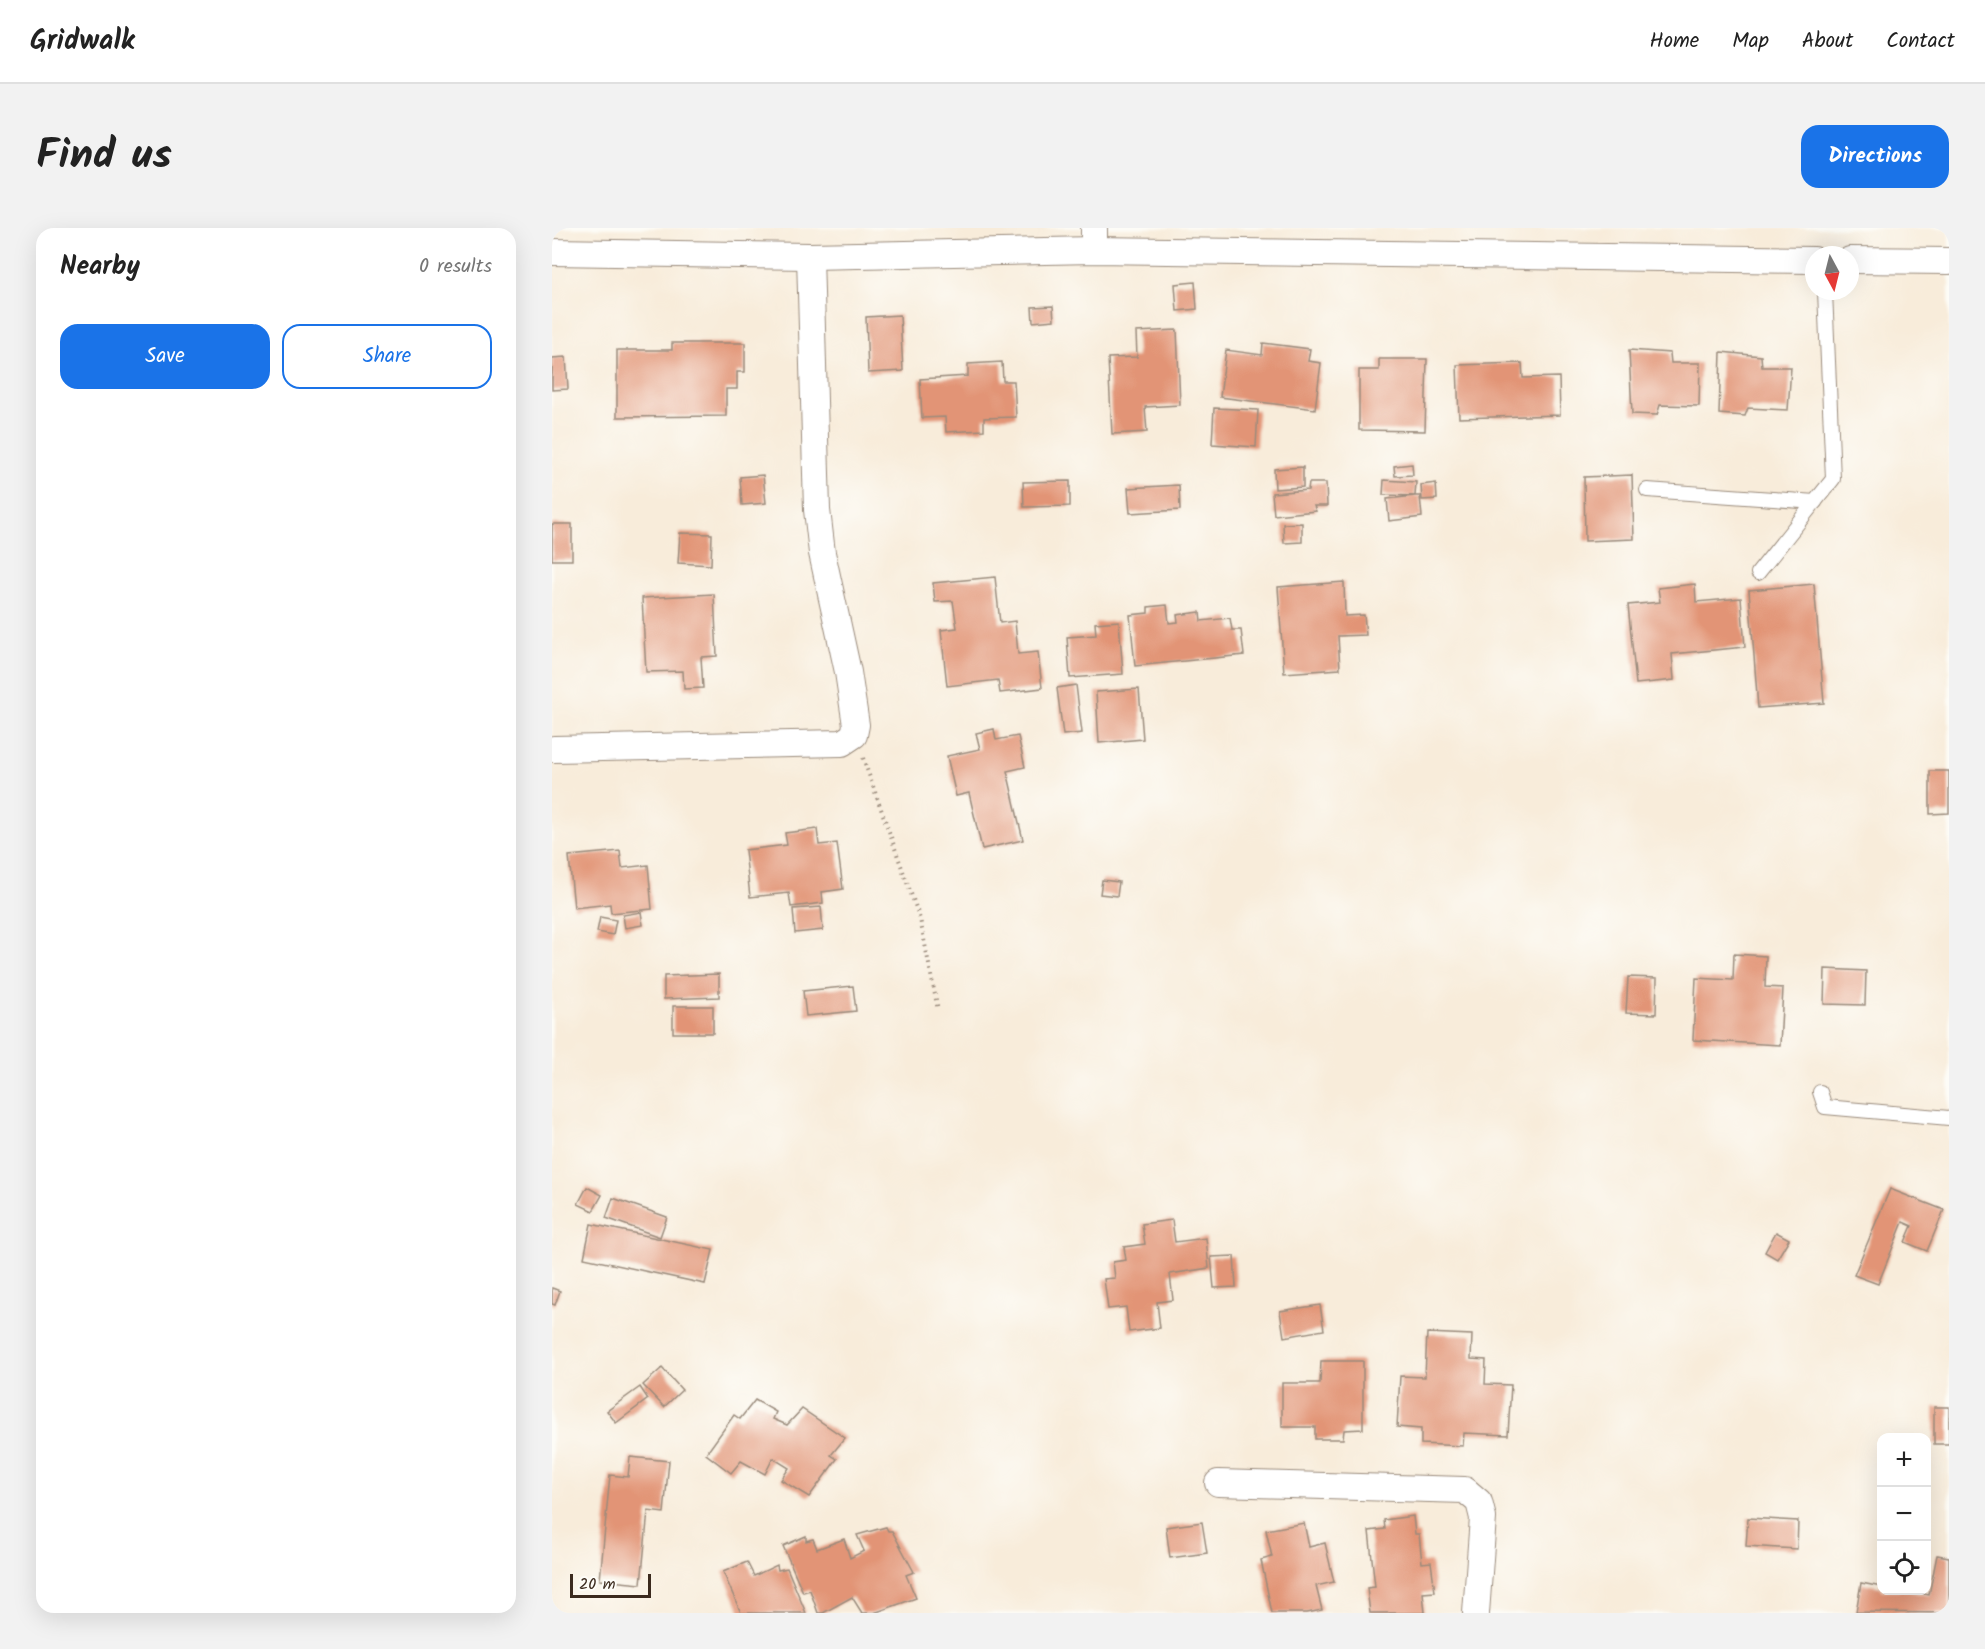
<!DOCTYPE html>
<meta charset="utf-8">
<style>
:root{--surface:#fff;--page:#f2f2f2;--text:#222;--muted:#767676;--line:#e0e0e0;--accent:#1a73e8}
body{margin:0;font-family:Kalam,sans-serif;background:var(--page);color:var(--text)}
.controls{position:absolute;right:18px;bottom:18px;display:grid;overflow:hidden;border-radius:12px;box-shadow:0 6px 24px #0002}
.controls button{width:54px;height:54px;display:grid;place-items:center;padding:0;border:0;border-bottom:2px solid var(--line);background:var(--surface);color:var(--text);font:30px sans-serif}
.compass{position:absolute;left:1253px;top:18px;width:54px;height:54px;border-radius:50%;background:var(--surface);box-shadow:0 6px 24px #0002;rotate:173deg}
.scale{position:absolute;left:18px;bottom:15px;width:81px;box-sizing:border-box;padding-left:6px;border:3px solid #3b2a1e;border-top:0;font-size:16px;line-height:21px;white-space:nowrap;color:#3b2a1e;-webkit-text-stroke:4px #fdfcf7;paint-order:stroke}
.list{margin:0;padding:0;list-style:none}
h2{display:flex;justify-content:space-between;align-items:center;height:78px;margin:0;padding:0 24px;font-size:26px}
h2 small{font-size:20px;font-weight:400;color:var(--muted)}
.actions{display:flex;gap:12px;padding:18px 24px}
.actions a{flex:1;padding:14px 0;border:2px solid var(--accent);border-radius:18px;text-align:center;font-size:21px;color:var(--accent)}
.actions .main{background:var(--accent);color:#fff}
.icon{flex:none;width:33px;height:33px;fill:none;stroke:currentColor;stroke-width:2;stroke-linecap:round;stroke-linejoin:round}
.map{position:relative;flex:none;width:1397px;height:1385px;overflow:hidden;border-radius:18px}
header{display:flex;align-items:center;gap:36px;box-sizing:border-box;height:84px;padding:0 30px;background:var(--surface);border-bottom:2px solid var(--line)}
header strong{font-size:28px}
nav{display:flex;gap:33px;margin-inline-start:auto;font-size:21px}
.intro{display:flex;align-items:center;justify-content:space-between;box-sizing:border-box;height:144px;padding:0 36px}
h1{margin:0;font-size:42px}
.button{padding:15px 27px;border-radius:18px;background:var(--accent);color:#fff;font-size:21px;font-weight:700}
main{display:flex;gap:36px;padding:0 36px}
aside{flex:1;background:var(--surface);border-radius:18px;box-shadow:0 6px 24px #0002}
.map>svg:first-child{display:block}
</style>
<header>
<strong>Gridwalk</strong>
<nav><a>Home</a><a>Map</a><a>About</a><a>Contact</a></nav>
</header>
<div class="intro"><h1>Find us</h1><a class="button">Directions</a></div>
<main>
<aside>
<h2>Nearby<small>0 results</small></h2>
<ul class="list">
</ul>
<div class="actions"><a class="main">Save</a><a>Share</a></div>
</aside>
<div class="map">
<svg width="1397" height="1385" viewBox="0 0 1397 1385">
<rect width="100%" height="100%" fill="#fdfcf7"/>
<filter id="ink" filterUnits="userSpaceOnUse"><feTurbulence type="fractalNoise" baseFrequency=".0167" numOctaves="2"/><feDisplacementMap in="SourceGraphic" scale="12" xChannelSelector="R" yChannelSelector="G"/><feConvolveMatrix kernelMatrix="1 2 1 2 8 2 1 2 1" color-interpolation-filters="sRGB"/></filter>
<filter id="wash" filterUnits="userSpaceOnUse"><feTurbulence type="fractalNoise" baseFrequency=".008" numOctaves="4" result="noise"/><feDisplacementMap in="SourceGraphic" scale="24" xChannelSelector="R" yChannelSelector="G"/><feGaussianBlur stdDeviation="1.35" result="paint"/><feColorMatrix in="noise" values="0 0 0 0 0 0 0 0 0 0 0 0 0 0 0 0 0 1.4 0 .05"/><feComposite in="paint" operator="in"/></filter>
<g filter="url(#wash)">
<rect width="100%" height="100%" fill="#f8ecda"/>
<g id="blocks">
<g fill="#e29476">
<polygon points="643,54 645,81 625,83 623,56"/>
<polygon points="501,78 502,92 481,94 480,79"/>
<polygon points="348,87 351,143 316,145 314,89"/>
<polygon points="625,102 628,177 593,179 595,204 560,206 556,130 585,129 584,104"/>
<polygon points="120,115 193,115 193,144 185,144 185,161 174,161 174,188 65,189 65,122 120,122"/>
<polygon points="711,115 758,121 756,133 769,135 763,181 668,169 674,122 710,127"/>
<polygon points="1077,122 1118,125 1119,135 1148,135 1147,178 1108,177 1105,187 1080,186"/>
<polygon points="1169,124 1209,128 1210,139 1239,139 1236,182 1196,180 1193,188 1167,186"/>
<polygon points="14,129 16,161 0,162 0,130"/>
<polygon points="827,131 875,131 873,203 807,202 807,142 827,142"/>
<polygon points="450,134 451,153 462,153 464,189 432,190 432,202 394,204 393,189 370,190 368,151 416,148 416,136"/>
<polygon points="970,135 971,150 1007,149 1008,187 907,190 905,137"/>
<polygon points="662,180 706,182 704,219 660,216"/>
<polygon points="860,236 861,247 843,248 842,238"/>
<polygon points="751,239 751,259 723,261 722,241"/>
<polygon points="211,247 214,275 190,277 188,249"/>
<polygon points="1080,247 1082,311 1033,313 1032,249"/>
<polygon points="832,252 864,254 863,268 868,268 870,289 837,293 835,271 863,268 831,267"/>
<polygon points="518,253 518,278 472,279 471,254"/>
<polygon points="757,255 774,255 775,278 762,278 764,283 722,287 720,265 756,262"/>
<polygon points="884,255 885,271 870,272 869,257"/>
<polygon points="627,257 628,282 578,285 576,260"/>
<polygon points="750,295 750,314 732,315 731,296"/>
<rect x="0" y="296" width="20" height="36"/>
<polygon points="128,305 160,306 159,337 126,335"/>
<polygon points="443,349 448,395 463,393 466,426 486,424 490,460 448,465 446,452 395,458 389,402 405,400 401,373 383,374 381,355"/>
<polygon points="792,354 793,388 812,387 814,407 786,408 788,441 732,445 726,359"/>
<polygon points="1143,356 1144,374 1189,370 1193,419 1120,426 1122,452 1084,456 1076,377 1108,374 1106,360"/>
<polygon points="1262,356 1272,475 1206,480 1197,362"/>
<polygon points="162,366 165,428 149,429 151,460 132,461 131,443 94,444 90,370"/>
<polygon points="615,377 617,395 626,394 625,387 648,384 649,393 678,390 680,402 689,402 692,427 583,438 578,387 596,385 596,379"/>
<polygon points="567,393 571,446 518,450 515,409 544,407 543,395"/>
<polygon points="524,457 530,505 511,507 505,460"/>
<polygon points="587,461 591,511 547,515 544,464"/>
<polygon points="442,501 444,512 466,508 473,539 455,543 471,612 430,621 417,565 404,568 395,528 428,521 424,505"/>
<polygon points="1378,543 1397,543 1397,585 1378,586"/>
<polygon points="265,601 267,617 285,615 291,661 270,664 271,675 239,679 237,665 198,669 193,622 235,617 233,605"/>
<polygon points="68,623 70,640 96,637 100,681 59,685 58,676 22,680 17,628"/>
<polygon points="550,652 567,654 565,668 548,666"/>
<polygon points="269,679 271,702 243,705 241,681"/>
<polygon points="89,684 91,697 73,700 71,687"/>
<polygon points="48,689 64,692 61,707 45,704"/>
<polygon points="1182,726 1214,728 1213,759 1231,760 1228,817 1141,812 1144,750 1181,752"/>
<polygon points="1273,741 1314,743 1313,777 1272,776"/>
<polygon points="167,746 167,769 112,771 112,748"/>
<polygon points="1076,749 1105,750 1104,786 1074,785"/>
<polygon points="301,758 304,783 254,788 251,763"/>
<rect x="121" y="778" width="40" height="27"/>
<polygon points="35,959 50,967 41,983 26,976"/>
<polygon points="1338,961 1392,982 1375,1023 1353,1014 1360,998 1351,994 1326,1056 1302,1047"/>
<polygon points="61,970 115,989 108,1009 54,990"/>
<polygon points="620,992 623,1014 654,1010 657,1040 618,1046 621,1072 605,1074 608,1100 577,1104 574,1079 556,1081 552,1051 563,1050 561,1034 574,1032 572,1019 593,1016 590,996"/>
<polygon points="39,996 161,1022 153,1056 32,1030"/>
<polygon points="1224,1004 1237,1011 1225,1031 1213,1024"/>
<polygon points="682,1028 684,1059 662,1060 659,1029"/>
<polygon points="0,1060 8,1063 3,1077 0,1076"/>
<polygon points="768,1077 772,1102 732,1109 728,1083"/>
<polygon points="875,1105 920,1107 919,1131 934,1132 933,1156 959,1157 956,1207 912,1205 911,1218 869,1216 869,1201 845,1199 848,1148 873,1149"/>
<polygon points="769,1133 811,1133 811,1201 792,1202 791,1211 763,1211 763,1199 730,1199 730,1155 768,1155"/>
<polygon points="110,1140 130,1162 112,1179 91,1157"/>
<polygon points="88,1159 96,1171 64,1195 55,1183"/>
<polygon points="203,1172 224,1184 221,1191 235,1197 250,1181 293,1210 279,1227 285,1231 257,1269 229,1252 237,1240 221,1230 213,1246 189,1233 179,1245 154,1226 182,1187 188,1191"/>
<rect x="1382" y="1179" width="15" height="37"/>
<polygon points="78,1229 117,1233 112,1285 96,1283 89,1356 48,1352 58,1247 76,1249"/>
<polygon points="861,1288 863,1306 867,1306 870,1335 879,1334 883,1364 871,1365 873,1385 818,1385 815,1360 823,1359 817,1303 833,1301 832,1292"/>
<polygon points="1196,1290 1246,1293 1245,1321 1194,1318"/>
<polygon points="650,1294 655,1325 618,1330 614,1299"/>
<polygon points="752,1295 757,1319 773,1315 782,1354 764,1358 770,1382 755,1385 720,1385 709,1332 720,1329 714,1302"/>
<polygon points="334,1299 336,1303 340,1303 362,1344 354,1347 364,1370 322,1385 310,1385 300,1369 271,1385 266,1385 258,1362 251,1364 231,1318 254,1308 254,1313 261,1311 265,1321 292,1311 298,1330 312,1323 305,1307"/>
<polygon points="1385,1327 1397,1329 1397,1385 1304,1384 1309,1355 1330,1359 1330,1362 1350,1362 1377,1367"/>
<polygon points="195,1334 202,1348 225,1337 226,1342 235,1340 254,1385 189,1385 171,1344"/>
</g>
</g>
</g>
<g filter="url(#ink)">
<use href="#blocks" fill-opacity="0" stroke="#9a8b7c" stroke-width="1.5"/>
<g fill="none" stroke-linecap="round" stroke-linejoin="round">
<g stroke="#9a8b7c" stroke-width="16">
<g id="service">
<polyline points="1095,262 1263,274"/>
<polyline points="1206,345 1281,251 1273,63"/>
<polyline points="1268,864 1273,879 1397,890"/>
</g>
</g>
<g stroke="#9a8b7c" stroke-width="28">
<g id="minor">
<polyline points="542,22 542,0"/>
<polyline points="0,24 258,28 542,22 1262,32"/>
<polyline points="1298,32 1397,33"/>
<polyline points="2,521 290,515 302,507 304,497 296,444 270,325 265,282 258,28"/>
<polyline points="666,1255 913,1262 927,1274 931,1290 924,1385"/>
</g>
</g>
<polyline stroke="#9a8b7c" stroke-width="4" stroke-dasharray="1.5 4.5" stroke-linecap="butt" points="311,530 368,691 386,782"/>
<use href="#service" stroke="#fff" stroke-width="14"/>
<use href="#minor" stroke="#fff" stroke-width="26"/>
</g>
</g>
</svg>
<div class="controls">
<button>+</button>
<button>−</button>
<button><svg class="icon" aria-label="locate" viewBox="0 0 24 24"><circle cx="12" cy="12" r="6"/><path d="M12 2v4M12 18v4M2 12h4M18 12h4"/></svg></button>
</div>
<svg class="compass" viewBox="-18 -18 36 36"><path d="M0-13l5 13h-10z" fill="#e53935"/><path d="M0 13l5-13h-10z" fill="#767676"/></svg>
<div class="scale">20 m</div>
</div>
</main>
